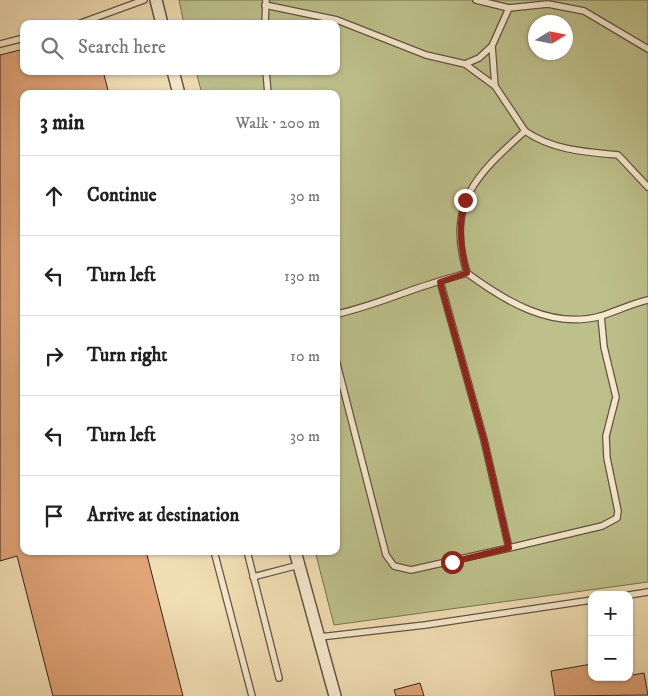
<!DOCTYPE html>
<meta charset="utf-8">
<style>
:root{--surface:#fff;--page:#f2f2f2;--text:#202124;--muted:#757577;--line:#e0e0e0}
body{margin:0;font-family:"IM FELL DW Pica",serif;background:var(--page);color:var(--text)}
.controls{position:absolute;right:15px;bottom:15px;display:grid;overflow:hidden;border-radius:10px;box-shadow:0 1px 4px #0004}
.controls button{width:45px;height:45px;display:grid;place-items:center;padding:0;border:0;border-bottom:1px solid var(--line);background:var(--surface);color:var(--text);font:25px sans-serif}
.compass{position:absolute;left:528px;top:15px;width:45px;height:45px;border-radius:50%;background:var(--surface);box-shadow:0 1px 4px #0004;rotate:80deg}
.stop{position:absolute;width:15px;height:15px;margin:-11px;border:4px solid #8f2418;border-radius:50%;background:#fff}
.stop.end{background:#8f2418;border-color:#fff;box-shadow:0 1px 5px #0008}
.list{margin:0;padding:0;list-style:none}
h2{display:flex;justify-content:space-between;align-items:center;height:65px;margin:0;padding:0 20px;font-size:21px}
h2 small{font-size:16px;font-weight:400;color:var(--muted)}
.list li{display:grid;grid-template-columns:32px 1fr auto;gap:15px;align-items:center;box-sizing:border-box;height:80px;padding:0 20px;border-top:1px solid var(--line)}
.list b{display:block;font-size:19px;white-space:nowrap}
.list em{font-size:16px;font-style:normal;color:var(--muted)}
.icon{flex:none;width:28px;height:28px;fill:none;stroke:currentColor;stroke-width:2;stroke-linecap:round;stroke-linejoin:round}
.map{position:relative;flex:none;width:648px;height:696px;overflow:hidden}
.search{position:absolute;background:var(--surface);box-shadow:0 1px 4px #0004;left:20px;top:20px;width:320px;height:55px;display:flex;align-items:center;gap:12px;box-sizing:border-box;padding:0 18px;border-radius:10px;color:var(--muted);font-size:19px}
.panel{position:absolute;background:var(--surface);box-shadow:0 1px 4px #0004;left:20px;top:90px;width:320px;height:465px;border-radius:10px}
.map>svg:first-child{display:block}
</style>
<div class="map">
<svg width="648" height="696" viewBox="0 0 648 696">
<rect width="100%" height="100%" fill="#f1deb3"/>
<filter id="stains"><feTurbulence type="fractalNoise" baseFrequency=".004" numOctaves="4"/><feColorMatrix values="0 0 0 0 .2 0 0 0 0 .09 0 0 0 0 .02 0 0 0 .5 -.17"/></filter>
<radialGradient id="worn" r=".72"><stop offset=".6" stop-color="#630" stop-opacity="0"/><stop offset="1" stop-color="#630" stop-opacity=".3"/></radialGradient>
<path fill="#bdc08a" stroke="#787254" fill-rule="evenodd" d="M179 0H648V582L334 625 315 551H336V94H202L196 71H336V24H184ZM536 22H566V52H536Z"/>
<g fill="#e0a477" stroke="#32241e">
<polygon points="24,49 24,71 103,71 109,94 24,94 24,551 146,551 183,696 53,696 17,556 0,561 0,55"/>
<polygon points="629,658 633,675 644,673 648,695 555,696 551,671 592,664 592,677 629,677"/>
<polygon points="420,683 424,696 396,696 394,690"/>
</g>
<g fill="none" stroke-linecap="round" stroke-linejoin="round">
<g stroke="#625243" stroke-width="8">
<g id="lane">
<polyline points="476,0 509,8 548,4 584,11 648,49"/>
<polyline points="265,5 337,20 426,55 465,64 495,86 492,46 479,58 465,64"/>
<polyline points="78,24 144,0"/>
<polyline points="265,24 266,0"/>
<polyline points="0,44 24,38"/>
<polyline points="492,46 509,8"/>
<polyline points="266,71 268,94"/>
<polyline points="495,86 525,131"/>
<path d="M467 273C505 301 552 330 601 316 617 311 631 304 648 300"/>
<polyline points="336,310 336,323"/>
<path d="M337 314C374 306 405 291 440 281"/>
<path d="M336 360 386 555 394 566 411 570 509 548 484 440 440 281 467 273C446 203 476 175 525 131 552 150 585 152 618 155L648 187"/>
<polyline points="509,548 602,526 617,518 618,511 607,458 606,436 616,397 604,347 601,316"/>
<polyline points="214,551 252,696"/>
<polyline points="247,551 279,678"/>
<polyline points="253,577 299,565"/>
<polyline points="629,595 648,592"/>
<polyline points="320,637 425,625 592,600"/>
</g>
</g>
<g stroke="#625243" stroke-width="14">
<g id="street">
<polyline points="156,0 162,24"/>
<polyline points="173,71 179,94"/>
<polyline points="295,551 335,696"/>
</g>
</g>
<use href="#lane" stroke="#f6eace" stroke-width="5.5"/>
<use href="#street" stroke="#f6eace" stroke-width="11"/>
</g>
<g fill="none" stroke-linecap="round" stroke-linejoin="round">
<path stroke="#8f2418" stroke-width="6" d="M452 562 509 548 484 440 440 282 467 273C460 248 458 224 465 200"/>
</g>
<rect width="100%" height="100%" filter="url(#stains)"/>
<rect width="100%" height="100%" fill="url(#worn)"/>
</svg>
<div class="controls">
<button>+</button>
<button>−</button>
</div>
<svg class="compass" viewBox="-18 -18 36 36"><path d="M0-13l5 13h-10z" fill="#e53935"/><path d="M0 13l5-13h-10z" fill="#757577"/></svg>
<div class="stop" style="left:452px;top:562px"></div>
<div class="stop end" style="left:465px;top:200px"></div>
<div class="search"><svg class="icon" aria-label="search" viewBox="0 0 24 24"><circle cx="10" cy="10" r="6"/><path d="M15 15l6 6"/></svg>Search here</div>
<section class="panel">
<h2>3 min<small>Walk · 200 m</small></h2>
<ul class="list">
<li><svg class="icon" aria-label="ahead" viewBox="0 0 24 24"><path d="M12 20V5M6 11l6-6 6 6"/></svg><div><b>Continue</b></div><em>30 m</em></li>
<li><svg class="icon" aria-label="left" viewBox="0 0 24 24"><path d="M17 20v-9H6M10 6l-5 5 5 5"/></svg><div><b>Turn left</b></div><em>130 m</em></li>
<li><svg class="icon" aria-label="right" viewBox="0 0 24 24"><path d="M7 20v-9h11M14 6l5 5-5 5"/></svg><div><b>Turn right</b></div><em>10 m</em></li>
<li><svg class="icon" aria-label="left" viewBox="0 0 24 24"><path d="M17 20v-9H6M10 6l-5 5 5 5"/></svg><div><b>Turn left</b></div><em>30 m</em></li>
<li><svg class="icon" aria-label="arrive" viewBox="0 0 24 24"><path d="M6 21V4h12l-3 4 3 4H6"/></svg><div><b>Arrive at destination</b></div></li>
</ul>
</section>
</div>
